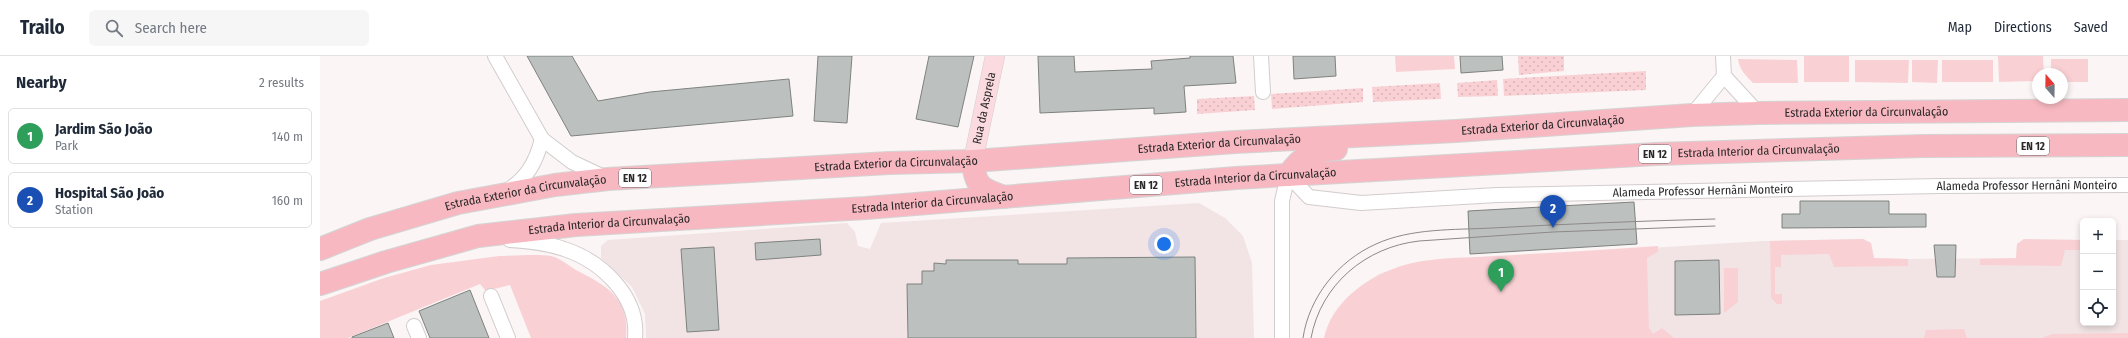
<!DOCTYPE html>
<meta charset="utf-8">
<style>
:root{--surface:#fff;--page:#f6f6f7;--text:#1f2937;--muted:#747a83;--line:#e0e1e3;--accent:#326c55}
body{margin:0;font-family:"Fira Sans Condensed",sans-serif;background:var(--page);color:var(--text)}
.controls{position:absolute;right:12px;bottom:12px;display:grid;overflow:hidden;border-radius:6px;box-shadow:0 2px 6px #0003}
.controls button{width:36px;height:36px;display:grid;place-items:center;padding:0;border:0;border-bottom:1px solid var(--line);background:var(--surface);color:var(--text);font:20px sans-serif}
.compass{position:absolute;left:1712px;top:12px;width:36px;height:36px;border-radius:50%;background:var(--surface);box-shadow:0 2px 6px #0003;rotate:340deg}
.you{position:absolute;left:844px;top:188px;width:14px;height:14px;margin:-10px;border:3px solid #fff;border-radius:50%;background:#1a73e8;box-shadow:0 0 0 6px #1a73e833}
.badge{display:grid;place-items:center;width:26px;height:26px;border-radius:50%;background:var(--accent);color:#fff;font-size:13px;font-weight:700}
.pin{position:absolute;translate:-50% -33px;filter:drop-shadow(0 1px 2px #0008)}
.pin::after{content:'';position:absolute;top:21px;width:14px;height:12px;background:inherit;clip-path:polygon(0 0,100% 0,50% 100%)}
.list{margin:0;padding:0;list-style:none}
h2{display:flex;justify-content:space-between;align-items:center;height:52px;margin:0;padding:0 16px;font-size:17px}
h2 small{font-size:13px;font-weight:400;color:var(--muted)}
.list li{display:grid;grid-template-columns:26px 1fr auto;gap:12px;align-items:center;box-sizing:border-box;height:56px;margin:0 8px 8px;padding:0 8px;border:1px solid var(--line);border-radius:6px}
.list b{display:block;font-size:15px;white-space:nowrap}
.list p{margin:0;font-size:13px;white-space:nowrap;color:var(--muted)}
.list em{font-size:13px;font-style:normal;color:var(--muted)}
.icon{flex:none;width:22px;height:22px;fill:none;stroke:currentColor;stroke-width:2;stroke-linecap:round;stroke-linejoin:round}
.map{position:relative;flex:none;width:1808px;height:282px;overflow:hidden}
header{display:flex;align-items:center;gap:24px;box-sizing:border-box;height:56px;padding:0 20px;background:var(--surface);border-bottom:1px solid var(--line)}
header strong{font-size:19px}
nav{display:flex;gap:22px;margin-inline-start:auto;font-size:14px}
.search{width:280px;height:36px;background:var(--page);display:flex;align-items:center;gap:10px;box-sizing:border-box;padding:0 14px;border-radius:6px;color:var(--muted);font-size:15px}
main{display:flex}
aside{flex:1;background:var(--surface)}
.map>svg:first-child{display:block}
</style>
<header>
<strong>Trailo</strong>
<div class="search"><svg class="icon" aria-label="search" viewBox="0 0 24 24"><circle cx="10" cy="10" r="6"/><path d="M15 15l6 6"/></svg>Search here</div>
<nav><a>Map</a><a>Directions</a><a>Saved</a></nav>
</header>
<main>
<aside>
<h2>Nearby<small>2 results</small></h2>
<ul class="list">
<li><span class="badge" style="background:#2e9e5b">1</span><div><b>Jardim São João</b><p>Park</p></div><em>140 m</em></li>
<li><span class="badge" style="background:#1a4fb4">2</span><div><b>Hospital São João</b><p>Station</p></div><em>160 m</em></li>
</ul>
</aside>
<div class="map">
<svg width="1808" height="282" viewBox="0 0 1808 282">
<defs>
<pattern id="grass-dots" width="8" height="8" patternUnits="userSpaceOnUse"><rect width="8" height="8" fill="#f9d1d5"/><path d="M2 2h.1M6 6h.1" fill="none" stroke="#d6b3b7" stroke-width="1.8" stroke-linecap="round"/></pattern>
</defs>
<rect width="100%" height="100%" fill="#fbf5f5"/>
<g fill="#f2e4e5">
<polygon points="879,147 905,162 923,180 932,207 934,282 326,282 325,258 312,231 281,202 281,190 288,184 527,167 535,176 538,190 550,193 561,167"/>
<polygon points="1543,183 1551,187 1554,202 1588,203 1696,202 1697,188 1704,183 1763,184 1763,267 1793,267 1793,184 1808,184 1808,282 1004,282 1014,258 1026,243 1042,229 1059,218 1079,211 1100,206 1443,185"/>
</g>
<g fill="url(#grass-dots)">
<polygon points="1198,0 1244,0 1244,15 1199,19"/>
<polygon points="1326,15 1326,34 1184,40 1183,23"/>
<polygon points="1177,24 1178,40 1138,41 1137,27"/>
<polygon points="1120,27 1121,43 1053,46 1052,31"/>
<polygon points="1043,32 1043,46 952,53 951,38"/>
<polygon points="934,40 935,54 877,58 877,43"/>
</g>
<g fill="#f9d1d5">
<polygon points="1075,0 1134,0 1135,13 1076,16"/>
<rect x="1484" y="0" width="45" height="26"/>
<polygon points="1678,0 1723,0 1724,18 1718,18 1718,25 1679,26"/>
<path d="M1418 3 1477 4 1478 27H1433C1426 20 1419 13 1418 3Z"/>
<polygon points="1731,3 1768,3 1768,26 1742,26 1742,18 1731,18"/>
<polygon points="1535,4 1589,4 1588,27 1535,26"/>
<polygon points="1592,4 1618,4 1617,27 1592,26"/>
<rect x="1622" y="4" width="51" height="22"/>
<polygon points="1543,183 1551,187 1554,202 1588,203 1588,210 1514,211 1509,198 1461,199 1461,211 1455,211 1455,238 1462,238 1462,248 1457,248 1451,242 1450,185"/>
<polygon points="1704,183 1763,184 1763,194 1745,194 1741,210 1660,209 1660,203 1696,202 1697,188"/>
<path d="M1338 190V196L1327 202 1329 272 1333 278 1342 272 1354 282H1004C1012 246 1045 223 1078 211 1107 201 1143 202 1174 200 1228 197 1283 194 1338 190Z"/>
<path d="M179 200C192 200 219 198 231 200 240 202 249 210 256 214 287 230 310 242 306 282H211L190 229 166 235 160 228 28 282H0V245L64 222 111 209Z"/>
<polygon points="1404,212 1418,212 1418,246 1404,257"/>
<polygon points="1644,273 1647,282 1604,282 1606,274"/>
<polygon points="1808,277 1808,282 1722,282 1732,278"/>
</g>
<g fill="#bcc1bf" stroke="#7d827f">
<polygon points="207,0 252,0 278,45 330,36 469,23 473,60 251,80"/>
<polygon points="498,0 532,0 527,67 494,65"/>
<polygon points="609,0 654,0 638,71 596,63"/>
<polygon points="718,0 754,0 755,16 832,13 831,5 870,2 870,0 913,0 916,27 864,30 866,56 834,58 834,52 720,57"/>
<polygon points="973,0 1015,0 1016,20 974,23"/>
<polygon points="1140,0 1182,0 1183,14 1141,17"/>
<polygon points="1480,145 1569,145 1569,158 1606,158 1606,171 1462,172 1462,158 1480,158"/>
<polygon points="1314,146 1317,188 1150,198 1148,155"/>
<polygon points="500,183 501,199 436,204 435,187"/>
<polygon points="1614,189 1636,189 1635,221 1617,221"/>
<polygon points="394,191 399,274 367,276 361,193"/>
<polygon points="875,201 876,282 588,282 587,228 602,228 602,215 614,215 614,207 626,208 626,204 698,204 698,208 747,208 747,202"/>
<polygon points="1399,204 1400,258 1355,259 1355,205"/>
<polygon points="150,234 169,282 110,282 99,255"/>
<polygon points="68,267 74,282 32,282 32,281"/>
</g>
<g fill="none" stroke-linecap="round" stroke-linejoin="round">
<g stroke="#d2cccd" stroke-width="16">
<g id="street">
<polyline points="175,0 222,83 252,106 286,122"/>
<polyline points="941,0 943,36"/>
<polyline points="1403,0 1404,20 1438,57"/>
<polyline points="1372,59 1404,20"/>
<path id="s1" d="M968 119 989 141 1041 147 1177 139 1619 130 1808 129"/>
<path d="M186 135C207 123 216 106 222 83"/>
<path d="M190 184C208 185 227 187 244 193 281 205 319 240 315 282"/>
<polyline points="171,240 188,282"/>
<polyline points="94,270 99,282"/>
<polyline points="962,282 962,145 968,119"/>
</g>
</g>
<g stroke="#d2cccd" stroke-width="20">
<g id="secondary">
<path id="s2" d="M653 105 675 0"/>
</g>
</g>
<g stroke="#d4d4d4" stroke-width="24">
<g id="primary">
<path d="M653 105C655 131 661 133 684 141"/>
<path d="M968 119C983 99 991 95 1016 93"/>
<path id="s3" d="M0 193 50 173 138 147 235 129 288 123 569 107 653 105 915 86 1136 75 1372 59 1438 57 1808 54"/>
<path id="s4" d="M0 228 66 206 158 180 256 169 546 152 916 122 1336 98 1603 90 1808 89"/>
</g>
</g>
<use href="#street" stroke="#fff" stroke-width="14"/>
<use href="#secondary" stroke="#fcdbe0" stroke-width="19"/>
<use href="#primary" stroke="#f8b8c1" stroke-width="22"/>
<g stroke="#8d8989" stroke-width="1">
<path d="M983 282C989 241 1018 205 1056 188 1091 172 1134 174 1172 172 1246 168 1320 165 1395 163"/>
<path d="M991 282C1001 228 1046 191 1099 185L1233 176 1395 170"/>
</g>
</g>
<g text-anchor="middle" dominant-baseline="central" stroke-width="3" stroke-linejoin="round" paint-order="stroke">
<g fill="#fff" stroke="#6a6868" stroke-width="1">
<rect x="1697" y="81" width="32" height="18" rx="3"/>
<rect x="1319" y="89" width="32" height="18" rx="3"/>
<rect x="299" y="113" width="32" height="18" rx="3"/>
<rect x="810" y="120" width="32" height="18" rx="3"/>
</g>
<g font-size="11" font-weight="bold" fill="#2a2828">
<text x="1713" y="90">EN 12</text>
<text x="1335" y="98">EN 12</text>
<text x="315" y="122">EN 12</text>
<text x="826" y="129">EN 12</text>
</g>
<g font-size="12" fill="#2a2828" stroke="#fff">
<text stroke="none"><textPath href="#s2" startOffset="54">Rua da Asprela</textPath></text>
<text stroke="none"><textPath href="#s3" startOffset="1558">Estrada Exterior da Circunvalação</textPath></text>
<text stroke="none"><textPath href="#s3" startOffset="1234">Estrada Exterior da Circunvalação</textPath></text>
<text stroke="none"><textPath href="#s3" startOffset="910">Estrada Exterior da Circunvalação</textPath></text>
<text stroke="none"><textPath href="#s4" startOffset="1449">Estrada Interior da Circunvalação</textPath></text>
<text stroke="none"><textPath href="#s3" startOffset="586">Estrada Exterior da Circunvalação</textPath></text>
<text stroke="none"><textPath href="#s4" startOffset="945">Estrada Interior da Circunvalação</textPath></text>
<text stroke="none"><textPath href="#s1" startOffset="749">Alameda Professor Hernâni Monteiro</textPath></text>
<text stroke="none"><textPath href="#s1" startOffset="425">Alameda Professor Hernâni Monteiro</textPath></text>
<text stroke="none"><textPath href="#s3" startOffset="214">Estrada Exterior da Circunvalação</textPath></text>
<text stroke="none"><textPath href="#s4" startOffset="621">Estrada Interior da Circunvalação</textPath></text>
<text stroke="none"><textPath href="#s4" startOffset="297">Estrada Interior da Circunvalação</textPath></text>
</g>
</g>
</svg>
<div class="controls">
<button>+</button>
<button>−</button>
<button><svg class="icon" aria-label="locate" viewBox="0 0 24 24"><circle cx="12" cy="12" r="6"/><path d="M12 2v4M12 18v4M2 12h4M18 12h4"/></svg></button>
</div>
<svg class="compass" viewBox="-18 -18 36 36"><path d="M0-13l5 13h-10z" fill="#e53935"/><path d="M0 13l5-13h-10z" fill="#747a83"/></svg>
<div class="you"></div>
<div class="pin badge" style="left:1181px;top:236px;background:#2e9e5b">1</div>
<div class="pin badge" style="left:1233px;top:172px;background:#1a4fb4">2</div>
</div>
</main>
